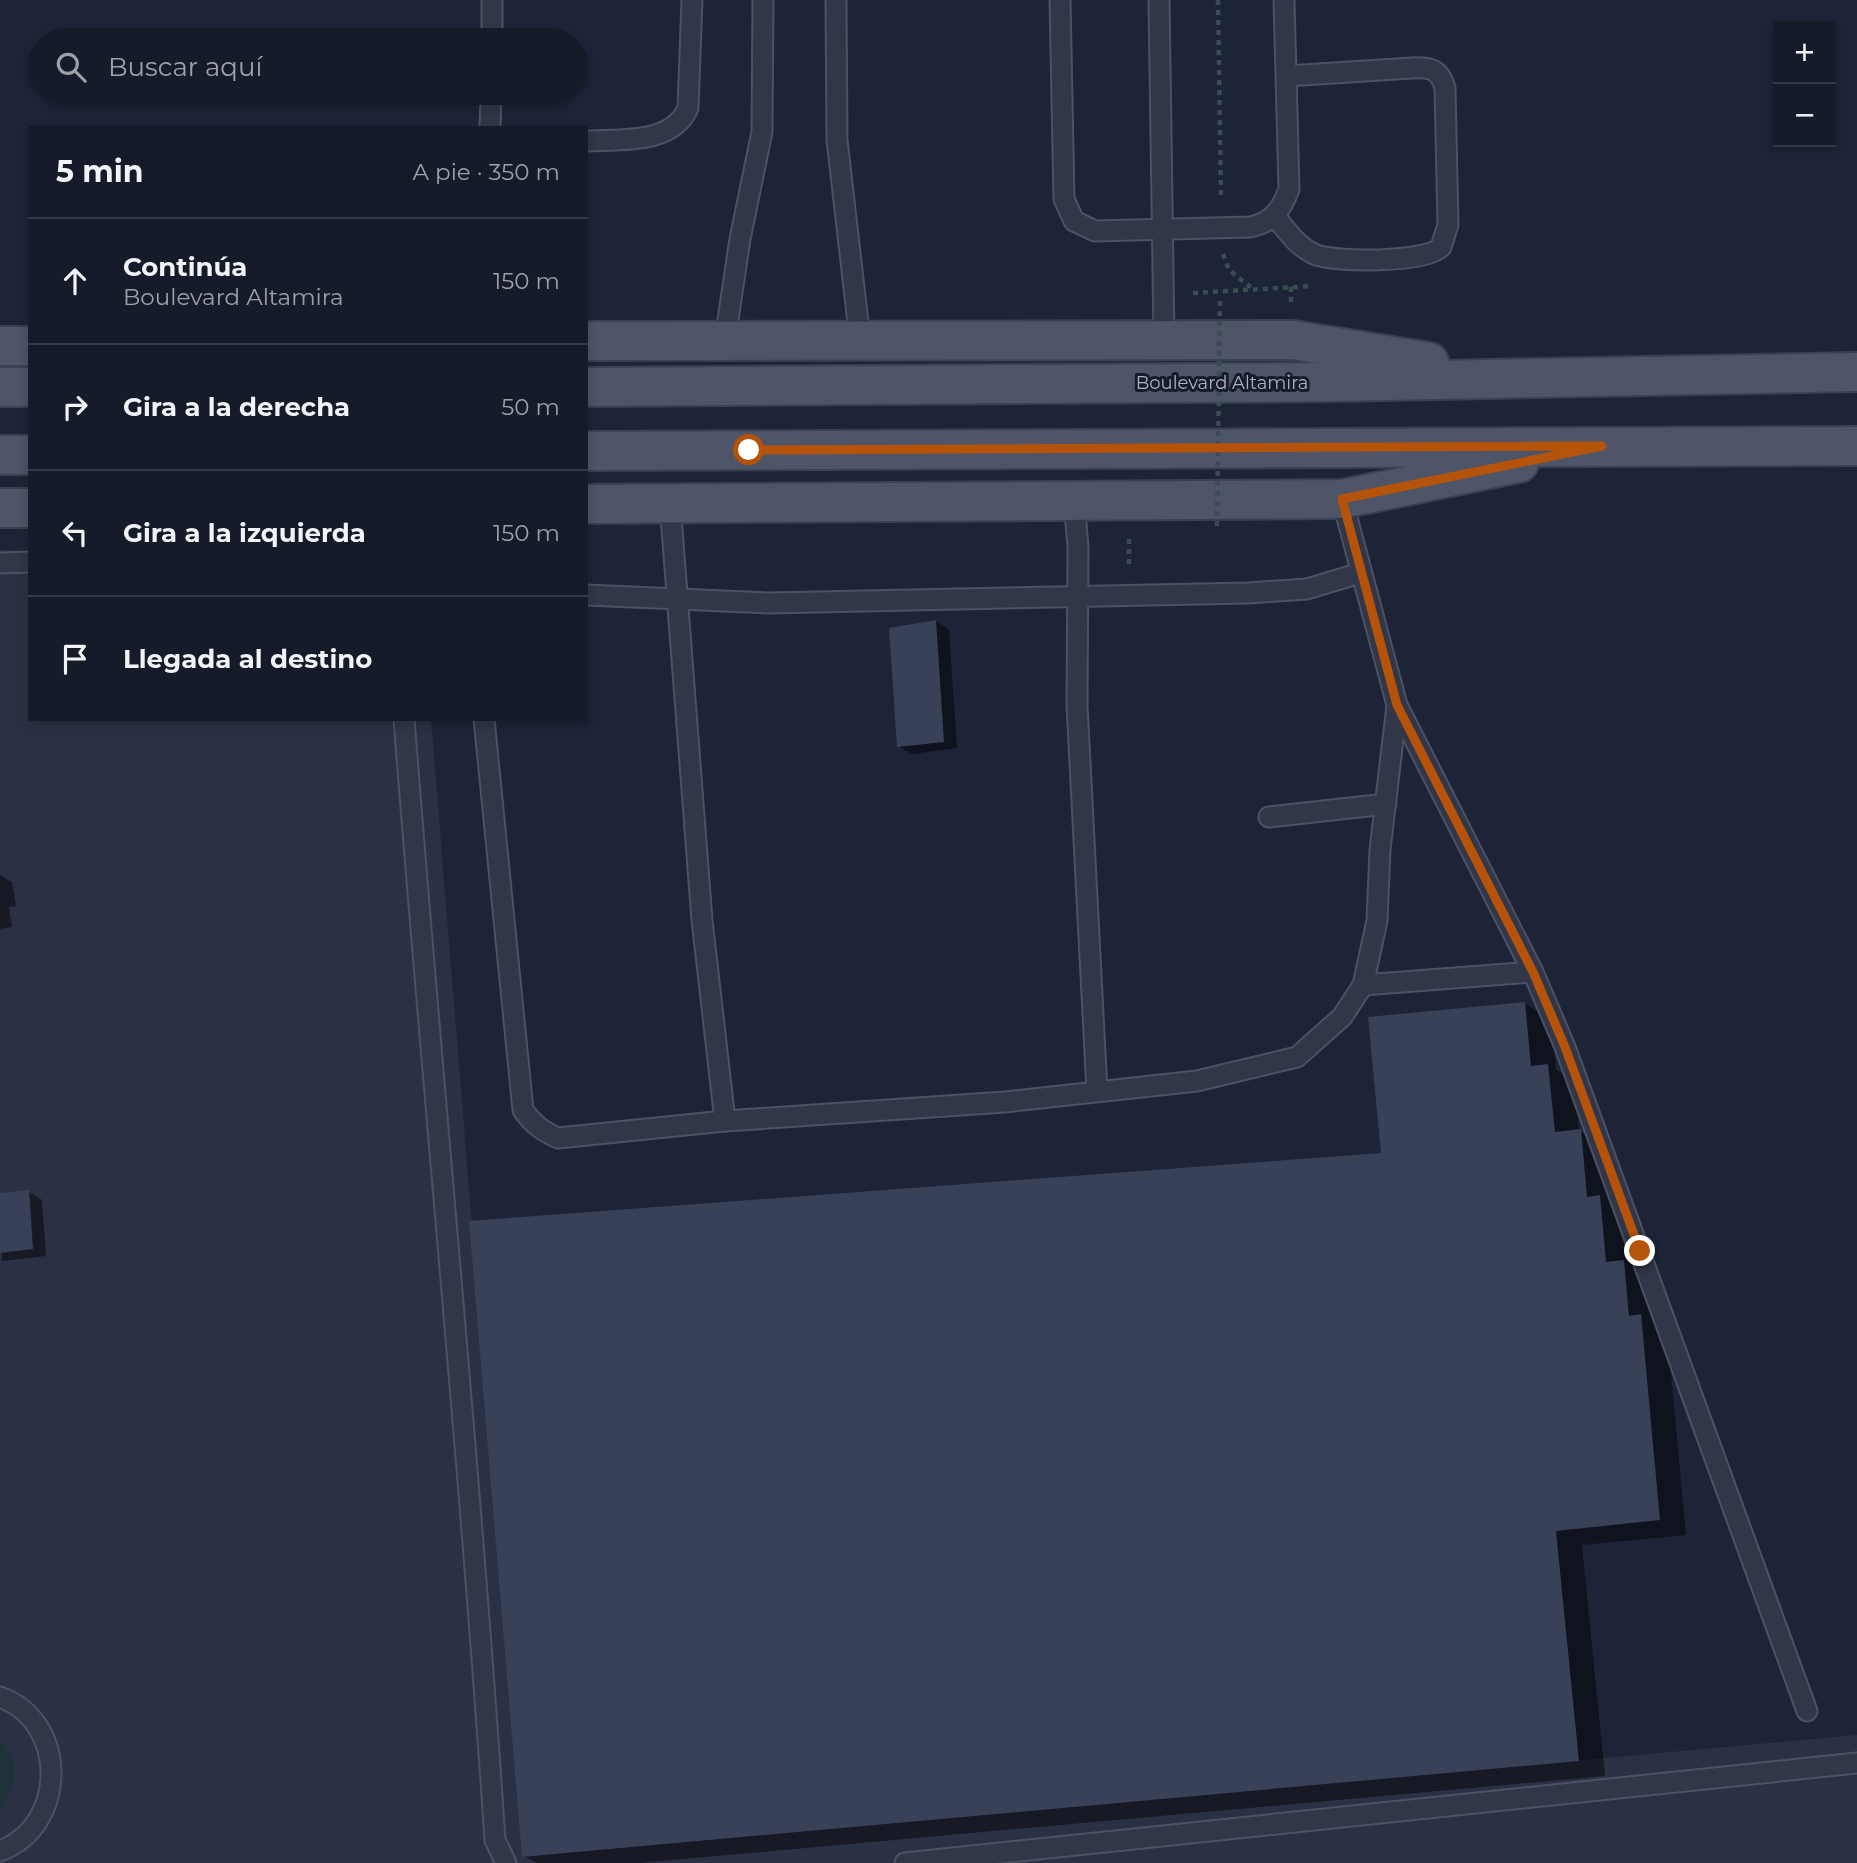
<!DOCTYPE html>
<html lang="es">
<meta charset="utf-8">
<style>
:root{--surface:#161b2a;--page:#1f2432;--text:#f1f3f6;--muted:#9ea1a8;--line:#353947}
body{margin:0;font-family:Montserrat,sans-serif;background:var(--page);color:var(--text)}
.controls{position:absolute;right:21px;top:21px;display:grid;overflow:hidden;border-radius:0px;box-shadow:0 4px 10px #0003}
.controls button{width:63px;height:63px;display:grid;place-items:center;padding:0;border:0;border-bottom:2px solid var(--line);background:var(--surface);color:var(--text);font:35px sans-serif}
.stop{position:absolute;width:21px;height:21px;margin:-16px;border:5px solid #b45309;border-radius:50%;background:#fff}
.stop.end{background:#b45309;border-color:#fff;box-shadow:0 2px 7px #0008}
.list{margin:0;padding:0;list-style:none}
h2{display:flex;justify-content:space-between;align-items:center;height:91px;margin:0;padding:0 28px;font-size:30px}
h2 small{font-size:23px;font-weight:400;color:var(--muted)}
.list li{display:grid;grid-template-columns:46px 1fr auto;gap:21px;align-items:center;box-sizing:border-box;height:126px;padding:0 28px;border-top:2px solid var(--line)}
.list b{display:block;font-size:26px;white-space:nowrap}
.list p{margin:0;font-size:23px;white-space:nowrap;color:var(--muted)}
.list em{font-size:23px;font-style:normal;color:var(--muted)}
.icon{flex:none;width:38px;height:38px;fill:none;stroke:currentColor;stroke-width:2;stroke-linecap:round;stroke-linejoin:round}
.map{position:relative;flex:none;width:1857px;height:1863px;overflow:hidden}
.search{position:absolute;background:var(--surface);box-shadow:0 4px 10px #0003;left:28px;top:28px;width:560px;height:77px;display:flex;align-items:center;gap:18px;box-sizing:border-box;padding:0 24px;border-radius:38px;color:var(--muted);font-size:26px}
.panel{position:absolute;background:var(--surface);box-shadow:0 4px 10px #0003;left:28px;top:126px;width:560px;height:595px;border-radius:0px}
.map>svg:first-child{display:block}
</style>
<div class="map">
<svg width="1857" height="1863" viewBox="0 0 1857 1863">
<rect width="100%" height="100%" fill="#1d2438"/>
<polygon fill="#2b3145" points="0,550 30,551 30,719 431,719 523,1857 1857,1735 1857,1863 0,1863"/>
<path fill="#1f3139" d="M0 1740C21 1760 18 1787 0 1809Z"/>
<g fill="#0007">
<polygon points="936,622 949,629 957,748 912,754 899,746"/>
<polygon points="0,875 12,882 16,906 9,907 12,927 0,929"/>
<polygon points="1524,1003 1551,1019 1556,1070 1574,1081 1579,1131 1607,1146 1612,1205 1626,1213 1631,1265 1650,1277 1655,1324 1667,1331 1686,1535 1582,1545 1605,1776 639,1863 537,1863 524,1856 1383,1154"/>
<polygon points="29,1192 42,1200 46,1256 2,1261 0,1194"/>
</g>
<g fill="#394159">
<polygon points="936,620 944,742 897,747 889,628"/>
<polygon points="1525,1002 1531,1066 1548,1064 1555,1132 1581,1129 1587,1197 1600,1195 1606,1262 1624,1260 1629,1316 1641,1314 1660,1520 1556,1531 1579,1761 522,1857 469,1221 1381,1153 1368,1017"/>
<polygon points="29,1190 33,1249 0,1253 0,1193"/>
</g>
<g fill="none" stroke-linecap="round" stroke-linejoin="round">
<g stroke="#4c5164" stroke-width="23">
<g id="service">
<polyline points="836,0 837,140 860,340"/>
<path d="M1060 0 1064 199 1074 221 1095 231 1250 227C1272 223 1282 209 1289 189L1284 0"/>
<polyline points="1159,0 1164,338"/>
<polyline points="492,40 492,0"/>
<polyline points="490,128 491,93"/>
<path d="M586 141C621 139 672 145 688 108L692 0"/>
<path d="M1275 216C1286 230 1297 246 1314 254 1334 263 1426 263 1441 247L1448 225 1445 88C1440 69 1430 67 1412 68L1287 76"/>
<polyline points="725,340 740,239 762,132 763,0"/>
<polyline points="1074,500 1078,547 1077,705 1097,1091"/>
<polyline points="670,503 702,920 725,1121"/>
<polyline points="0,563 30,562"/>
<polyline points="586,595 769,603 1248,593 1307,589 1360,573"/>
<polyline points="1397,705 1533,972 1565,1047 1807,1711"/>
<path d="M404 719C433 1093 470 1466 495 1840L506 1863"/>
<path d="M484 719 523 1110C533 1124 542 1131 558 1138L725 1121 1005 1102 1197 1081 1297 1057 1342 1017 1363 985 1377 921 1380 850 1397 705 1342 499"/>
<polyline points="1269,817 1386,804"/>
<polyline points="1363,985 1533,972"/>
<path d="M0 1697C68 1721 68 1826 0 1851"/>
<polyline points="905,1863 1857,1763"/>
</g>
</g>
<g stroke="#3b4052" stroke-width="42">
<g id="primary">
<polyline points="586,341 1293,340 1429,362"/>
<polyline points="0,346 30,346"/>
<polyline points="0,387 30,387"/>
<polyline points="586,387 1332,382 1857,372"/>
<polyline points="586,451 1857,446"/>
<polyline points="0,455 30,455"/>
<polyline points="586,504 1342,499 1519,463"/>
<polyline points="0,508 30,508"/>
</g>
</g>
<g stroke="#3a4d53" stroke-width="4.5" stroke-dasharray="5 5" stroke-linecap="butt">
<polyline points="1218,0 1221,200"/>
<polyline points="1223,254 1229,270 1253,289"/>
<polyline points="1291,287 1291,304"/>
<polyline points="1193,293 1313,286"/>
<polyline points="1129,539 1129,569"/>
</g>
<use href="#service" stroke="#313648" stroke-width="19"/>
<use href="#primary" stroke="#4e5569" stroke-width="38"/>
<polyline stroke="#3a4d53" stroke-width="4.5" stroke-dasharray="5 5" stroke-linecap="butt" points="1217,526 1220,299"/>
</g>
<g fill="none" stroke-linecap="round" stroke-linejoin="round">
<polyline stroke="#b45309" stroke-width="9" points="749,450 1602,446 1342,499 1397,705 1533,972 1565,1047 1640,1251"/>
</g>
<g text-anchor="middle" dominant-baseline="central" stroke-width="6" stroke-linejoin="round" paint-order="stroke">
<g font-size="18" fill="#abb0c6" stroke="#171c2c">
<text x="1222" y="383">Boulevard Altamira</text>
</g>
</g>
</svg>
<div class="controls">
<button>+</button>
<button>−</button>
</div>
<div class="stop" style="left:749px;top:450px"></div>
<div class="stop end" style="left:1640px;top:1251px"></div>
<div class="search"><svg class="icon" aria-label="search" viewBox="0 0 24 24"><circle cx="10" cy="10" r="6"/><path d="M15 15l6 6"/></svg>Buscar aquí</div>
<section class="panel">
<h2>5 min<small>A pie · 350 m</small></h2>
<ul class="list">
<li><svg class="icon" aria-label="ahead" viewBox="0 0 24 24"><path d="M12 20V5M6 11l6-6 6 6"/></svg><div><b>Continúa</b><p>Boulevard Altamira</p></div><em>150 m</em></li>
<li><svg class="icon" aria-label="right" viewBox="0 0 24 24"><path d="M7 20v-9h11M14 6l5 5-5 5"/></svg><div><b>Gira a la derecha</b></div><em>50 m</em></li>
<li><svg class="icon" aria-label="left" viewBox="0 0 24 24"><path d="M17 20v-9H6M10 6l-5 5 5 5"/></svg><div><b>Gira a la izquierda</b></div><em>150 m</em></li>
<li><svg class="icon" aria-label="arrive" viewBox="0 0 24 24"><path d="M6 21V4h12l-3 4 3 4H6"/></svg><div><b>Llegada al destino</b></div></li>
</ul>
</section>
</div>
